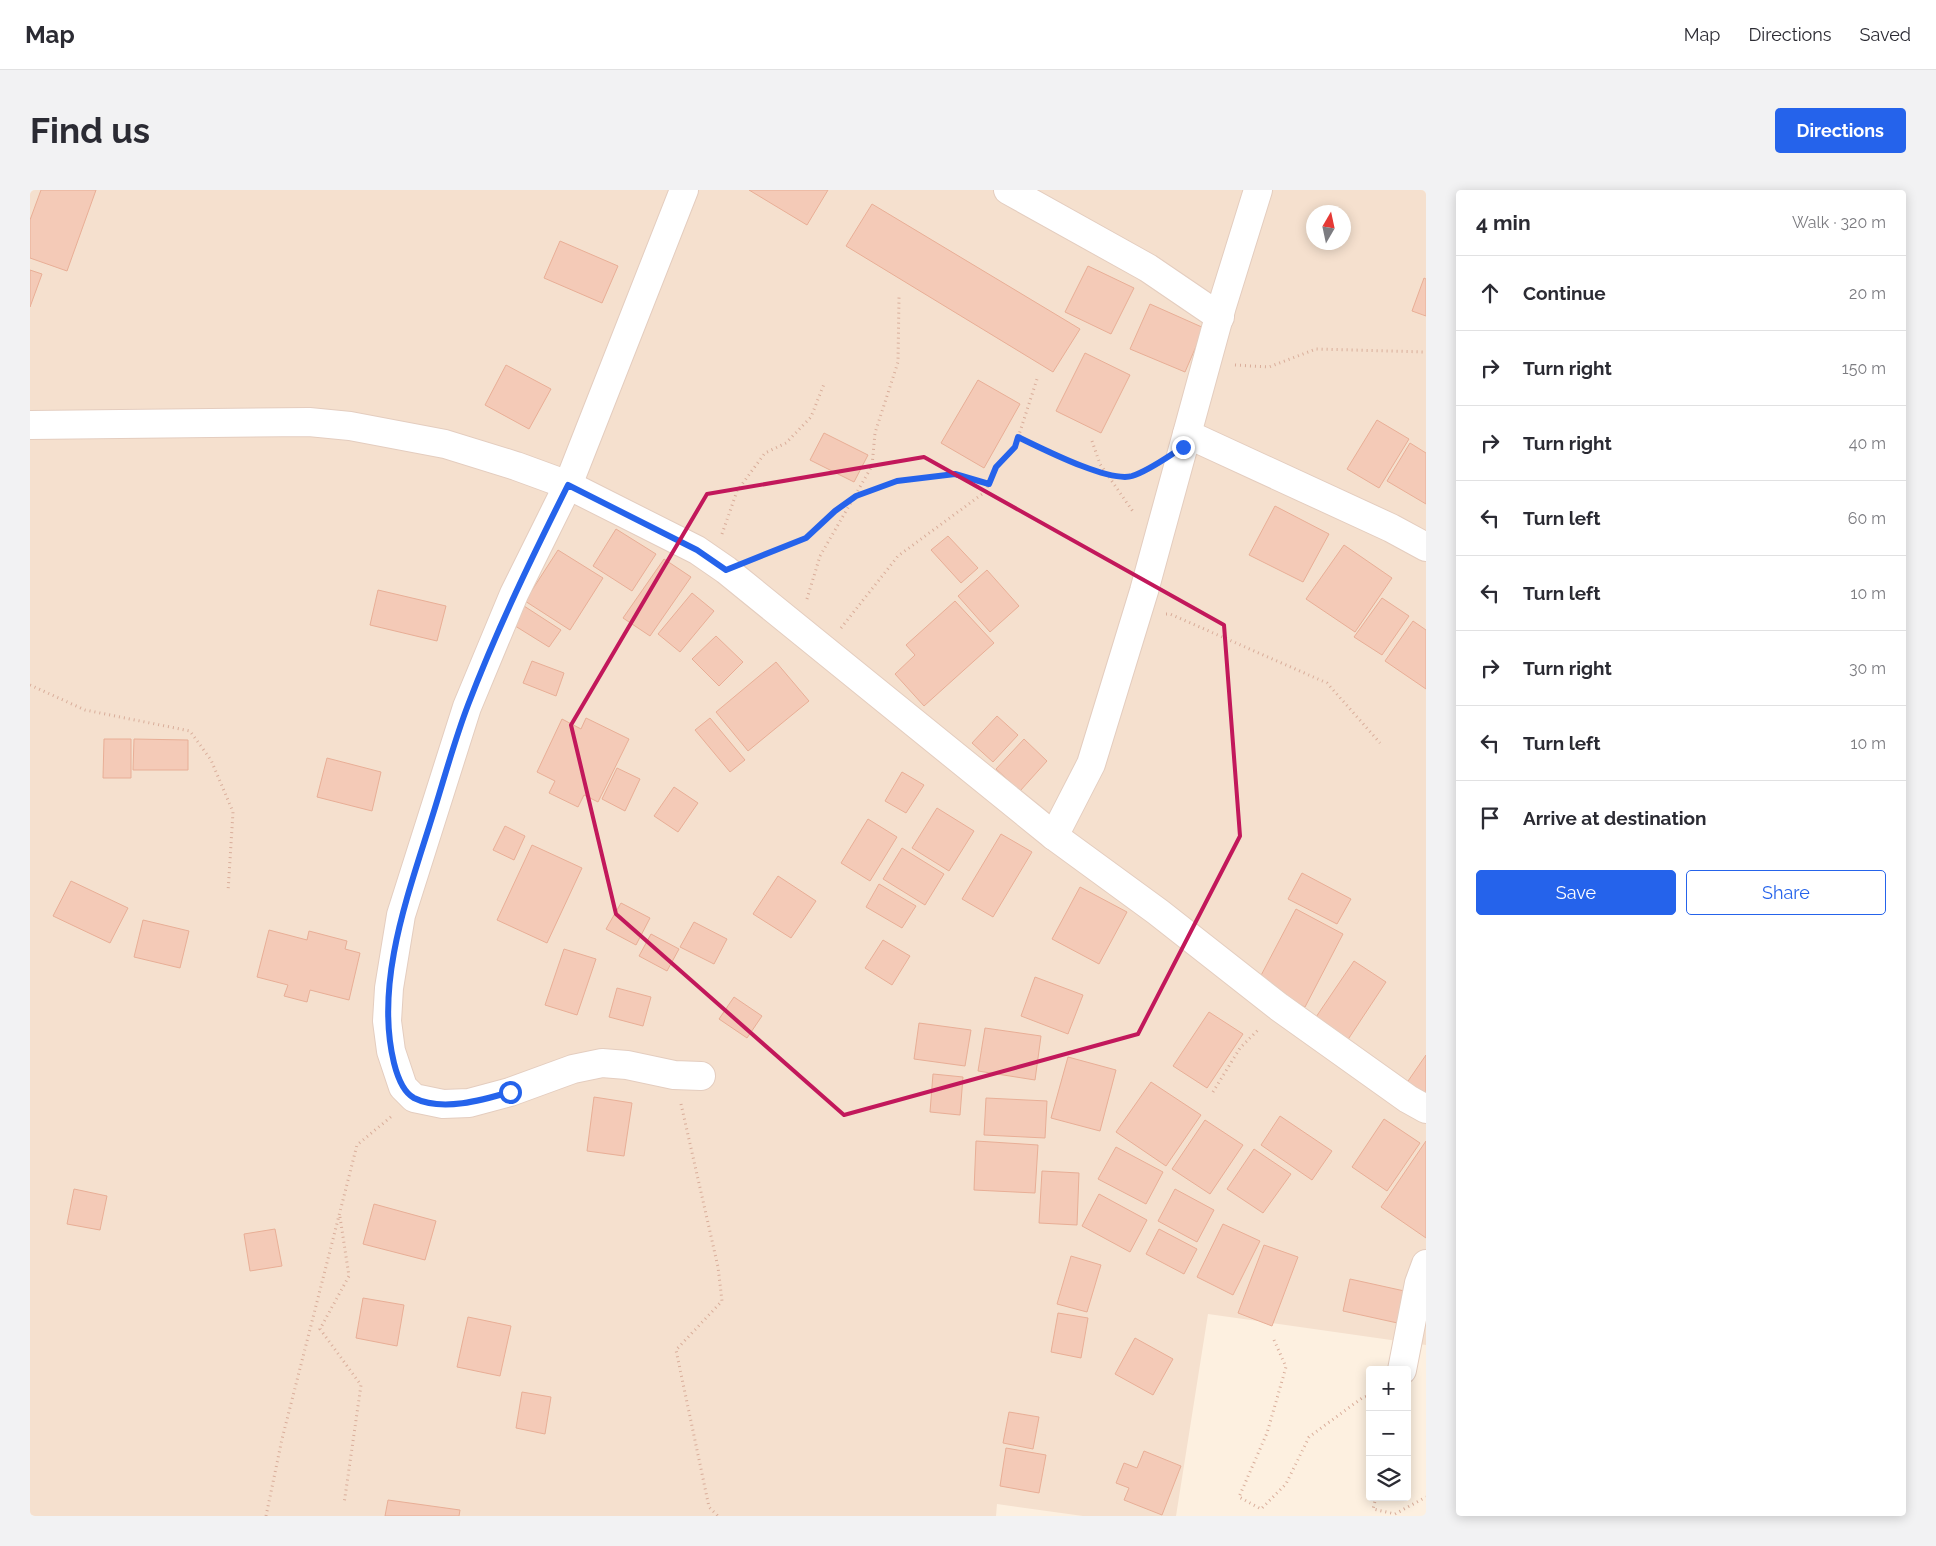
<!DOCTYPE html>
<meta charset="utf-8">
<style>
:root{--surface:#fff;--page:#f2f2f3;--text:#2b2b33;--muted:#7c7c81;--line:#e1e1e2;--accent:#2563eb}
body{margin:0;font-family:Raleway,sans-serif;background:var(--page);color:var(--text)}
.controls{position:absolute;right:15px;bottom:15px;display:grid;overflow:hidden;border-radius:5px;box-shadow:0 2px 12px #0003}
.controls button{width:45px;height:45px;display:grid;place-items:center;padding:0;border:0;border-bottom:1px solid var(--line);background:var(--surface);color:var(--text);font:25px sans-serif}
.compass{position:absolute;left:1276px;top:15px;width:45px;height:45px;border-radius:50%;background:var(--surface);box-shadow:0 2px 12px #0003;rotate:9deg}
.stop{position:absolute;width:15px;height:15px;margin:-11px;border:4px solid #2563eb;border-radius:50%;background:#fff}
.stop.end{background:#2563eb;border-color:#fff;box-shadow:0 1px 5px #0008}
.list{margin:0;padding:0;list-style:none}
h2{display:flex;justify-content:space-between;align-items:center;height:65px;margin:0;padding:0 20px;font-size:21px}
h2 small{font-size:16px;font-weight:400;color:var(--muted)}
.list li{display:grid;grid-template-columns:32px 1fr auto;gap:15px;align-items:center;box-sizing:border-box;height:75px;padding:0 20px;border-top:1px solid var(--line)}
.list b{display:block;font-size:19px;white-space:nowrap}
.list em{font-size:16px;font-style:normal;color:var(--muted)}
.actions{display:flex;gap:10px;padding:15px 20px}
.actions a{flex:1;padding:11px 0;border:1px solid var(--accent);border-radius:5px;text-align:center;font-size:18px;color:var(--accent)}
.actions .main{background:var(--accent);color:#fff}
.icon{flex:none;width:28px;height:28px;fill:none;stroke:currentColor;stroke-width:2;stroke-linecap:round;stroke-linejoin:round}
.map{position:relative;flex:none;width:1396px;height:1326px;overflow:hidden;border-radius:5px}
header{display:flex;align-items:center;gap:30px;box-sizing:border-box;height:70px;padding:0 25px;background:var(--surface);border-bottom:1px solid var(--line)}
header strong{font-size:24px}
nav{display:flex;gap:28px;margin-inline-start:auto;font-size:18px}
.intro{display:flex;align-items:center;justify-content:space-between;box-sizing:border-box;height:120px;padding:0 30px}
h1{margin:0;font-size:35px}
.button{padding:12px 22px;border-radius:5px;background:var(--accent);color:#fff;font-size:18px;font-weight:700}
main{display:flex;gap:30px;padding:0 30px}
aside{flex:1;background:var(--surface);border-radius:5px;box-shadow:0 2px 12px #0003}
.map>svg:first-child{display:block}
</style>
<header>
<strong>Map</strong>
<nav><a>Map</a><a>Directions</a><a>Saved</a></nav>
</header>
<div class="intro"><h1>Find us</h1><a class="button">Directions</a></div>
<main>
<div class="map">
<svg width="1396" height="1326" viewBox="0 0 1396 1326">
<rect width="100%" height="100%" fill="#fdf0e0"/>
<path fill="#f5e0ce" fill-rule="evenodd" d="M0 0H1396V1155L1178 1124 1146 1326H1053L967 1314 966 1326H0ZM1284 22H1314V52H1284Z"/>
<g fill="#f4cab7" stroke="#e8ae96">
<polygon points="11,0 66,0 37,81 0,68 0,30"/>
<polygon points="719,0 798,0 777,35"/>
<polygon points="842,14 1050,139 1023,182 816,56"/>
<polygon points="530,51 588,76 572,113 514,88"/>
<polygon points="1058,76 1104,98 1081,144 1035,122"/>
<polygon points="0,80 12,84 0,117"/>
<polygon points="1394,88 1396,89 1396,126 1382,121"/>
<polygon points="1120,114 1174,138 1155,182 1100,159"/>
<polygon points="1055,163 1100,185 1071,243 1026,221"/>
<polygon points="476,175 521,199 499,239 455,215"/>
<polygon points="948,190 990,214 954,278 911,253"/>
<polygon points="1347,230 1379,249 1349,298 1317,279"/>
<polygon points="794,243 838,265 824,292 780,270"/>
<polygon points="1380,253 1396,263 1396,314 1357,291"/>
<polygon points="1245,316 1299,344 1273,392 1219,365"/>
<polygon points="586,339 626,364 602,401 563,376"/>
<polygon points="918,346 948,378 931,393 901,360"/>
<polygon points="1314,355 1362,388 1325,442 1276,409"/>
<polygon points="528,360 573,388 540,440 495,411"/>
<polygon points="634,369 661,387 620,446 593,428"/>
<polygon points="957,380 989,416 960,442 928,406"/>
<polygon points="348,400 416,416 407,451 340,435"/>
<polygon points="662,403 684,421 650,462 628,444"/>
<polygon points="1352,408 1379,426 1352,465 1324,447"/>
<polygon points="925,411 964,453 894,516 865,484 885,465 876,455"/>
<polygon points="494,416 531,440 519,457 482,434"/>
<polygon points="1383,431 1396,440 1396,499 1355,471"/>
<polygon points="686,446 713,472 689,496 662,469"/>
<polygon points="502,471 534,483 526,506 493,493"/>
<polygon points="746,472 779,511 718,561 686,522"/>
<polygon points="967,526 988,545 963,572 942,553"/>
<polygon points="556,528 599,549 568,612 554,605 548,617 519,603 525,591 507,582 532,529 551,539"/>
<polygon points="680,528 715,570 700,582 665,540"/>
<polygon points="74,549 101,549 101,588 73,588"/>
<polygon points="104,549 158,550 158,580 103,580"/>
<polygon points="994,549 1017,571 990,601 966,579"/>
<polygon points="297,568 351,582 342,621 287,607"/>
<polygon points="587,578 610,589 595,621 572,609"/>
<polygon points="872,582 894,595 876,623 855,611"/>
<polygon points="644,597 668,613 648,642 624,626"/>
<polygon points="907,618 944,641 919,681 882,658"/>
<polygon points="838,629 867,647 840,691 811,673"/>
<polygon points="475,636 495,646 484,670 463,660"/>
<polygon points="971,644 1002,662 963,727 932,709"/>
<polygon points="502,655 552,678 517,753 467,730"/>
<polygon points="872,658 914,684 895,715 853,689"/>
<polygon points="1272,683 1321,709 1307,734 1258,709"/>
<polygon points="748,686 786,711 761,748 723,724"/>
<polygon points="41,691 98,718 80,753 23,726"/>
<polygon points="849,694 886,716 872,738 836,717"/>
<polygon points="1050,697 1097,722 1069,774 1022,749"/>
<polygon points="591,713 620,728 606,755 576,739"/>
<polygon points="1266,719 1313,744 1275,817 1227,793"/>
<polygon points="113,730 159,741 150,778 104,767"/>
<polygon points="664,732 697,749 684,774 650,757"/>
<polygon points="239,740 277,750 279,741 317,751 315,759 330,763 319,810 280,800 277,812 254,806 258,795 227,787"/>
<polygon points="621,744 649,759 637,781 609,766"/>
<polygon points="853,750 880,766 862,795 835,778"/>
<polygon points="534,759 566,769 547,825 515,815"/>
<polygon points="1324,771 1356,792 1317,851 1284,830"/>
<polygon points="1005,787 1053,805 1038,844 991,826"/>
<polygon points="587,798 621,807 613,836 579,827"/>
<polygon points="704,807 732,826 717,848 689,829"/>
<polygon points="1179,822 1213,844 1177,898 1143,876"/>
<polygon points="889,833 941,840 935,876 884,869"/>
<polygon points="955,838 1011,846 1005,890 948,881"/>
<polygon points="1396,865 1396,907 1376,894"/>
<polygon points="1038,867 1086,880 1070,941 1021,928"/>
<polygon points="903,884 933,887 930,925 900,922"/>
<polygon points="1121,892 1171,925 1136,976 1086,942"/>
<polygon points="564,907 602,913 594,966 557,961"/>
<polygon points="956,908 1017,911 1015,948 954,945"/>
<polygon points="1250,926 1302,961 1282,990 1231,955"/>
<polygon points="1354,929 1390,953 1357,1001 1322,977"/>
<polygon points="1175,930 1213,955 1180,1004 1142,979"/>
<polygon points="946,951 1008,955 1005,1003 944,1000"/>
<polygon points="1396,951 1396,1048 1351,1017"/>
<polygon points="1086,957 1133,982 1116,1014 1068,989"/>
<polygon points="1224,959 1261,984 1233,1023 1197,999"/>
<polygon points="1012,981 1049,983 1047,1035 1009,1033"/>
<polygon points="44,999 77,1006 70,1040 37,1034"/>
<polygon points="1145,999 1184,1020 1167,1052 1128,1031"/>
<polygon points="1069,1004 1117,1030 1100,1062 1052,1036"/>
<polygon points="344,1014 406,1031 395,1070 333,1054"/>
<polygon points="1193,1034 1230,1051 1203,1105 1167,1087"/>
<polygon points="245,1039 252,1076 220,1081 214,1044"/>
<polygon points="1129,1039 1167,1059 1154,1084 1116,1064"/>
<polygon points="1234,1055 1268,1067 1242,1136 1208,1123"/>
<polygon points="1041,1066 1071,1075 1057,1122 1027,1114"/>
<polygon points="1320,1089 1379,1102 1372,1134 1313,1121"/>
<polygon points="333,1108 374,1115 367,1156 326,1148"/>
<polygon points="1028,1123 1058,1128 1051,1168 1021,1162"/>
<polygon points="438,1127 481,1136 470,1186 427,1177"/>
<polygon points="1105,1148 1143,1169 1123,1205 1085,1184"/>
<polygon points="492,1202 521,1207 515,1244 486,1238"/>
<polygon points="979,1222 1009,1227 1003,1259 973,1253"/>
<polygon points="976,1258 1016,1265 1009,1303 970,1296"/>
<polygon points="1114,1261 1151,1276 1132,1325 1094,1310 1099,1298 1086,1293 1094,1273 1107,1278"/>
<polygon points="358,1310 430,1320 429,1326 355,1326"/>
</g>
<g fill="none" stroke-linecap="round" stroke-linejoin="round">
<g stroke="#e4cdbf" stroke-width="30">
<g id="street">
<polyline points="654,0 538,295 484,404 437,517 371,725 359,798 357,831 361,861 373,897 384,908 413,914 439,913 480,902 543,879 572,873 597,875 644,885 671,886"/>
<polyline points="978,0 1118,78 1190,127"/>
<polyline points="0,235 279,232 320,236 415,254 486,276 538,295 667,360 696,380 1024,646 1128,722 1249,817 1378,909 1396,919"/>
<polyline points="1157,244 1361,338 1396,357"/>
<polyline points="1024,646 1061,574 1114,401 1192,116 1228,0"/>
<polyline points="1372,1180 1389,1093 1396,1074"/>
</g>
</g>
<g stroke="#d9ad9a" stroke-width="3" stroke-dasharray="1 4" stroke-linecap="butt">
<polyline points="1395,0 1396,0"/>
<polyline points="1205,175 1239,177 1286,159 1396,162"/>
<path d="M988 247C1012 259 1075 291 1100 286 1106 285 1113 280 1118 278"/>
<polyline points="1062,251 1070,274 1104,323"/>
<polyline points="692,344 707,301 735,263 756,253 781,227 794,194"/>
<polyline points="726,368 776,348 805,321 826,306 867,291 925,284 959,294"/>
<polyline points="777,409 790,366 842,276 845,243 868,172 869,107"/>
<polyline points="1136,424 1140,424 1297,493 1350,553"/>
<polyline points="811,438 868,366 955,302 966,277 985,257 1008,186"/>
<polyline points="0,495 55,520 160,541 181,570 203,622 198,702"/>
<polyline points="1183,902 1210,858 1230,838"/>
<polyline points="651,914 688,1077 692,1111 646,1160 679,1317 688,1326"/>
<polyline points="310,1027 319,1086 290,1139 331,1195 314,1314"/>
<polyline points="1244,1150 1256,1177 1237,1243 1209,1307 1231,1319 1256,1294 1279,1247 1332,1208 1340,1205"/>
<polyline points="1346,1307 1343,1319 1365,1324 1396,1307"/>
<polyline points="236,1326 252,1249 327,955 362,926"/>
</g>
<use href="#street" stroke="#fff" stroke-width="28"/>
</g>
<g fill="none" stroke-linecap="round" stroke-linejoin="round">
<path stroke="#2563eb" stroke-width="6" d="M480 902C453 910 412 922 384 908 373 902 367 885 364 873 345 796 376 710 399 637 412 597 423 554 438 515 467 439 502 367 538 295L667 360 696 380 776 348 805 321 826 306 867 291 925 284 959 294 966 277 985 257 988 247C1011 258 1079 293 1102 286 1120 280 1137 267 1153 257"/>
</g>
<path fill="none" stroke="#c2185b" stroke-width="4" stroke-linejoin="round" d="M894 267 1194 435 1210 646 1108 844 814 925 586 724 541 535 677 304Z"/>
</svg>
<div class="controls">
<button>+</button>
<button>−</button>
<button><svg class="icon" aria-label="layers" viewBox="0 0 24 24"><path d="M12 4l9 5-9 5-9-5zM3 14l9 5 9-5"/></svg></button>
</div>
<svg class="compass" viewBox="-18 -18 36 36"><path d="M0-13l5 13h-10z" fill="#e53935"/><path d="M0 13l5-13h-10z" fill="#7c7c81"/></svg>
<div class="stop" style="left:480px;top:902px"></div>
<div class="stop end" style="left:1153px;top:257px"></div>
</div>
<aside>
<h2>4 min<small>Walk · 320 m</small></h2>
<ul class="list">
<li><svg class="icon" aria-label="ahead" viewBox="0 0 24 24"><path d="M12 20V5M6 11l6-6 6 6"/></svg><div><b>Continue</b></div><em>20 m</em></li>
<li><svg class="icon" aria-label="right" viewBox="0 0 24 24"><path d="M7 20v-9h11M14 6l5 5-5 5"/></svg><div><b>Turn right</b></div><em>150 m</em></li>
<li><svg class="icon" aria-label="right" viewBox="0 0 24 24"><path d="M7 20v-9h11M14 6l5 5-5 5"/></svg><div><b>Turn right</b></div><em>40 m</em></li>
<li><svg class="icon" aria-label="left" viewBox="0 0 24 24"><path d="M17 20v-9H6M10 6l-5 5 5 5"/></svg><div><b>Turn left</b></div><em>60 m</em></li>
<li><svg class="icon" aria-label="left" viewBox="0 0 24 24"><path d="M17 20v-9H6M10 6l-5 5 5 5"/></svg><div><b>Turn left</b></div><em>10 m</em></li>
<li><svg class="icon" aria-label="right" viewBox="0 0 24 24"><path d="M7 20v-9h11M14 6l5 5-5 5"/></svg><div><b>Turn right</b></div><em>30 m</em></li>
<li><svg class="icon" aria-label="left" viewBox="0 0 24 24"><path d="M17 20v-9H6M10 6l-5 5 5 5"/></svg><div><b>Turn left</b></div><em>10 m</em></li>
<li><svg class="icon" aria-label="arrive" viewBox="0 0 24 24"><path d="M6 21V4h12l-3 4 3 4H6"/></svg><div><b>Arrive at destination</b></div></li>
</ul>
<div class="actions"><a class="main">Save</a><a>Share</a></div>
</aside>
</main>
